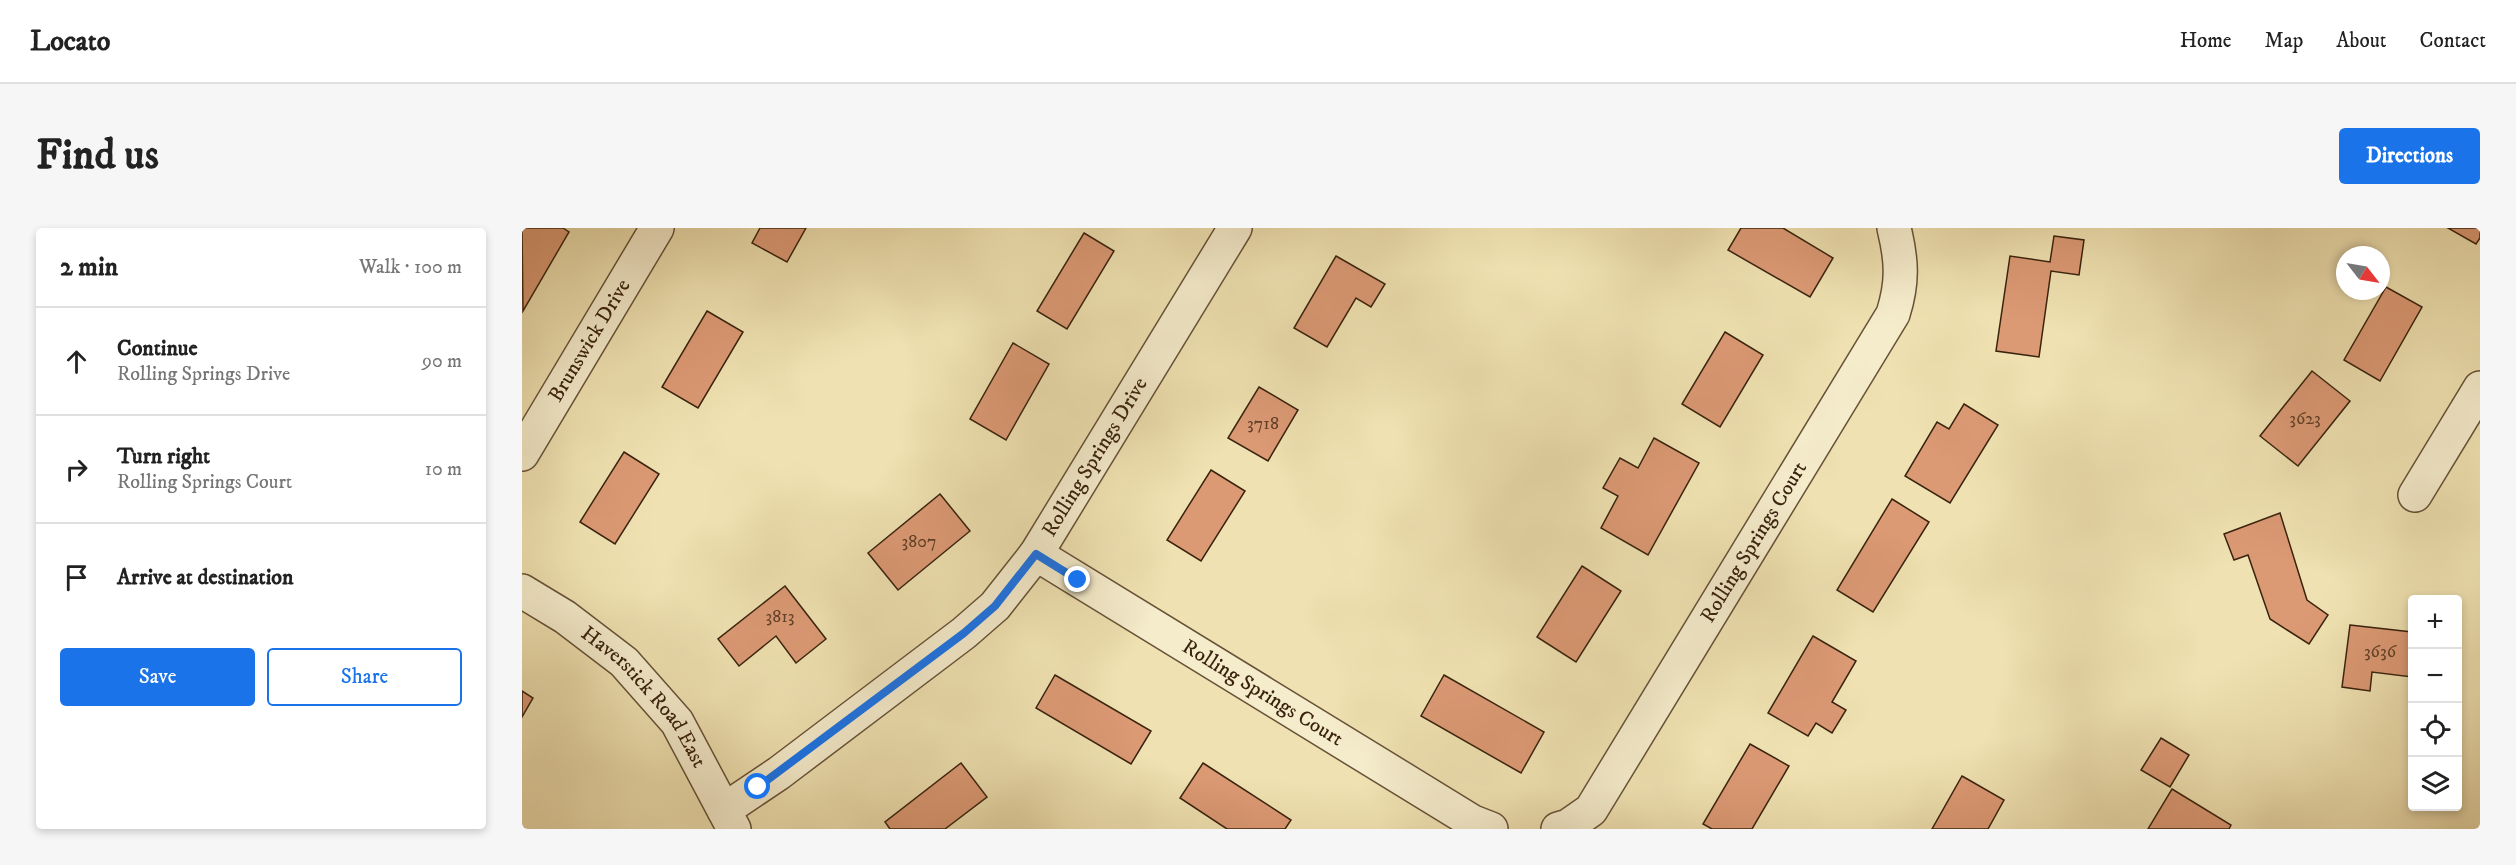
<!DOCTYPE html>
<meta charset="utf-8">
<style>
:root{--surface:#fff;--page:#f6f6f6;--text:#222;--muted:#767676;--line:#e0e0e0;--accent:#1a73e8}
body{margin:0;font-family:"IM FELL DW Pica",serif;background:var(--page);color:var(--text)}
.controls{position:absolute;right:18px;bottom:18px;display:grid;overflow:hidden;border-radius:6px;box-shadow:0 3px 9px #0003}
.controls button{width:54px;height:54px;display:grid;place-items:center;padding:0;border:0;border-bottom:2px solid var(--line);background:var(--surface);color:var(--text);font:30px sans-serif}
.compass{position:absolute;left:1814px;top:18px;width:54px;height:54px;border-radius:50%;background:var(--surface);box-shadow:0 3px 9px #0003;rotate:121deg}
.stop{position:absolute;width:18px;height:18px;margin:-14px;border:4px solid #1a73e8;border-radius:50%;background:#fff}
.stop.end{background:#1a73e8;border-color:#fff;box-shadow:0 2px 6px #0008}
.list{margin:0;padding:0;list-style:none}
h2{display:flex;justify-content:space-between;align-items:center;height:78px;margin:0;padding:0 24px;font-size:26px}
h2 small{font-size:20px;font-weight:400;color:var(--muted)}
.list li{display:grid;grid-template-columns:39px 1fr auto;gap:18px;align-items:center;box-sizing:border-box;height:108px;padding:0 24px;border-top:2px solid var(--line)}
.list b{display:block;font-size:22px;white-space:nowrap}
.list p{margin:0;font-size:20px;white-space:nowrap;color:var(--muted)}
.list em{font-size:20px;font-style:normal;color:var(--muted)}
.actions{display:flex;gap:12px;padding:18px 24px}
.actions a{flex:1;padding:14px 0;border:2px solid var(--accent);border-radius:6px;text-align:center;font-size:21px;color:var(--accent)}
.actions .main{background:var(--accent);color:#fff}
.icon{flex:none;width:33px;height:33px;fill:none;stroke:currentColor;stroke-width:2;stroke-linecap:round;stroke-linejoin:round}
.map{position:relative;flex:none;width:1958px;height:601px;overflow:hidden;border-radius:6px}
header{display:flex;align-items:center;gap:36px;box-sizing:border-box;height:84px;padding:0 30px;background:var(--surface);border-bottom:2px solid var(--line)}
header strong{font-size:28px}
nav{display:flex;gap:33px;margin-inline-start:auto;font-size:21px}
.intro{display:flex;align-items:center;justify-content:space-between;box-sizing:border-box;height:144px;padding:0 36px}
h1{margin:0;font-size:42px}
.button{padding:15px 27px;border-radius:6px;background:var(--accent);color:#fff;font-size:21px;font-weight:700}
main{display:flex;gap:36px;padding:0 36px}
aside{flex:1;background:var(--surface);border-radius:6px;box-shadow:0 3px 9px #0003}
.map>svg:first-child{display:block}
</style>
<header>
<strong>Locato</strong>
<nav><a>Home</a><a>Map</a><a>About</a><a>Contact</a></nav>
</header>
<div class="intro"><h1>Find us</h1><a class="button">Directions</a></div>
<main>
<aside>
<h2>2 min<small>Walk · 100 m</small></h2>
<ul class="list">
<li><svg class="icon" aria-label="ahead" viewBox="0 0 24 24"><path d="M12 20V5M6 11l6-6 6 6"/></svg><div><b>Continue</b><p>Rolling Springs Drive</p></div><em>90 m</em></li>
<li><svg class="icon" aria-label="right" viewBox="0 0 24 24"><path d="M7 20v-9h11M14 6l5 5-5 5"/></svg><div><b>Turn right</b><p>Rolling Springs Court</p></div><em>10 m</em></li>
<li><svg class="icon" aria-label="arrive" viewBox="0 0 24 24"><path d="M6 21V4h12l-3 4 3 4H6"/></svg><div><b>Arrive at destination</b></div></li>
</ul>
<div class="actions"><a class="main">Save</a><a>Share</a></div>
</aside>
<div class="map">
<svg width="1958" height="601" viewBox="0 0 1958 601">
<rect width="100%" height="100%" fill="#efe1b1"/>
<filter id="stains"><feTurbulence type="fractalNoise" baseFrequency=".00333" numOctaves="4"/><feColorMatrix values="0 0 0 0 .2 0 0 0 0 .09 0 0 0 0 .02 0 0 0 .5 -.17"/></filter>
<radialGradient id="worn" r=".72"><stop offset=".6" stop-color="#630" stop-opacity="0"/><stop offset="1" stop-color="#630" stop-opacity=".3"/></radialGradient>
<g fill="#db9974" stroke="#39230e" stroke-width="1.5">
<polygon points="0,0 41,0 47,4 1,83"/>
<polygon points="238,0 284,0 265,34 230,15"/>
<polygon points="1219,0 1261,0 1311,30 1288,69 1206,22"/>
<polygon points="1926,0 1958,0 1958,10 1954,16"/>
<polygon points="562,5 592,23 545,101 515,83"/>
<polygon points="1532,8 1562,12 1557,47 1529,43 1517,129 1474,123 1488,28 1528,34"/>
<polygon points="814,28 863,56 849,79 834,70 805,119 772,100"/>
<polygon points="1864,59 1900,79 1858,153 1822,132"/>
<polygon points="185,83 221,104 176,180 140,159"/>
<polygon points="1203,104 1241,127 1198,199 1160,176"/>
<polygon points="491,115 527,136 484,212 448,191"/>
<polygon points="1790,143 1828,173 1776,238 1738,208"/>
<polygon points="737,159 776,182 746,233 706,210"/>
<polygon points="1442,176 1476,197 1428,275 1383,248 1415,194 1427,201"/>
<polygon points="1132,210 1177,235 1126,327 1079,300 1096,268 1081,260 1098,230 1116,240"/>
<polygon points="102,224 137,246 93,316 58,294"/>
<polygon points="689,242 723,263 679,333 645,312"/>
<polygon points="418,266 448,303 376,362 346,325"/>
<polygon points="1370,271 1407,294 1351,384 1315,362"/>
<polygon points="1758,285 1785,372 1806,387 1787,416 1748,391 1726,327 1712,332 1702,306"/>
<polygon points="1060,338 1099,363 1054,434 1015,409"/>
<polygon points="263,358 304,411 274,435 254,408 217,438 196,411"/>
<polygon points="1828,397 1890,404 1890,449 1850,444 1848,463 1820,459"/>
<polygon points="1291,408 1334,433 1310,474 1324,482 1310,505 1294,495 1286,508 1246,485"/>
<polygon points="533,447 629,503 609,536 514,480"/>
<polygon points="922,447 1022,504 999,545 899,488"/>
<polygon points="0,463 11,470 0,489"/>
<polygon points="1639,510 1667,527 1648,559 1619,542"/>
<polygon points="1228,516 1267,538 1230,601 1190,601 1181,596"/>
<polygon points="439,535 465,569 423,601 368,601 363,594"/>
<polygon points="681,535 769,592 763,601 705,601 658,570"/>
<polygon points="1440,548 1482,572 1466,601 1410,601"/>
<polygon points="1650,561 1709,597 1707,601 1626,601"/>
</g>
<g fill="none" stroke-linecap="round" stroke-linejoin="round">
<g stroke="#665237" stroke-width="36">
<g id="minor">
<path id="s1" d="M0 226 135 0"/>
<polyline points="1893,267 1958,160"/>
<path id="s2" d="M514 326 951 594 969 601"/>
<path id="s3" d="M0 363 43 389 102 434 155 494 212 601"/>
<path id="s4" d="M202 582 257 545 442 405 473 378 514 326 713 0"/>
<path id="s5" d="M1036 601 1046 598 1069 582 1371 86C1381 54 1380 33 1372 0"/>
</g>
</g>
<use href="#minor" stroke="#f5eccc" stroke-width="33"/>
</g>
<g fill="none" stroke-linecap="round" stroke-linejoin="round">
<polyline stroke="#1a73e8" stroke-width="8" points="236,559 442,405 473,378 514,326 556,352"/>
</g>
<g text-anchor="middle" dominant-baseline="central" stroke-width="4.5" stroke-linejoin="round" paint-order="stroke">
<g font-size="18" fill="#624028">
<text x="1783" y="191">3623</text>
<text x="741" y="196">3718</text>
<text x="397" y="314">3807</text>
<text x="258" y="389">3813</text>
<text x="1858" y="424">3636</text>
</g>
<g font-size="21" fill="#39230e" stroke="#f5eccc">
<text stroke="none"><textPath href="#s1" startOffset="132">Brunswick Drive</textPath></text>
<text stroke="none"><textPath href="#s4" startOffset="519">Rolling Springs Drive</textPath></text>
<text stroke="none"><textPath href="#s5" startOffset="352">Rolling Springs Court</textPath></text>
<text stroke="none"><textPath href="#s2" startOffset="266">Rolling Springs Court</textPath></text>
<text stroke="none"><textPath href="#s3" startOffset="164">Haverstick Road East</textPath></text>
</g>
</g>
<rect width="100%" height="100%" filter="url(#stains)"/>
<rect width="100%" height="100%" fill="url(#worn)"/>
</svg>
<div class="controls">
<button>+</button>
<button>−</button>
<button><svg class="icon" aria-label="locate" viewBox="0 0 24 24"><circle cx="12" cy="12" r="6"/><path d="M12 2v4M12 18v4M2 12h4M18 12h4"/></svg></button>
<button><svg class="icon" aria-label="layers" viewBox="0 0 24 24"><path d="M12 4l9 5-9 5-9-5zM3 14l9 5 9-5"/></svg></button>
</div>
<svg class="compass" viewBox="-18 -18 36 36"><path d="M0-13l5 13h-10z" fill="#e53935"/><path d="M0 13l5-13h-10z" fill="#767676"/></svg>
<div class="stop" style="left:236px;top:559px"></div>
<div class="stop end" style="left:556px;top:352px"></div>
</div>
</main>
